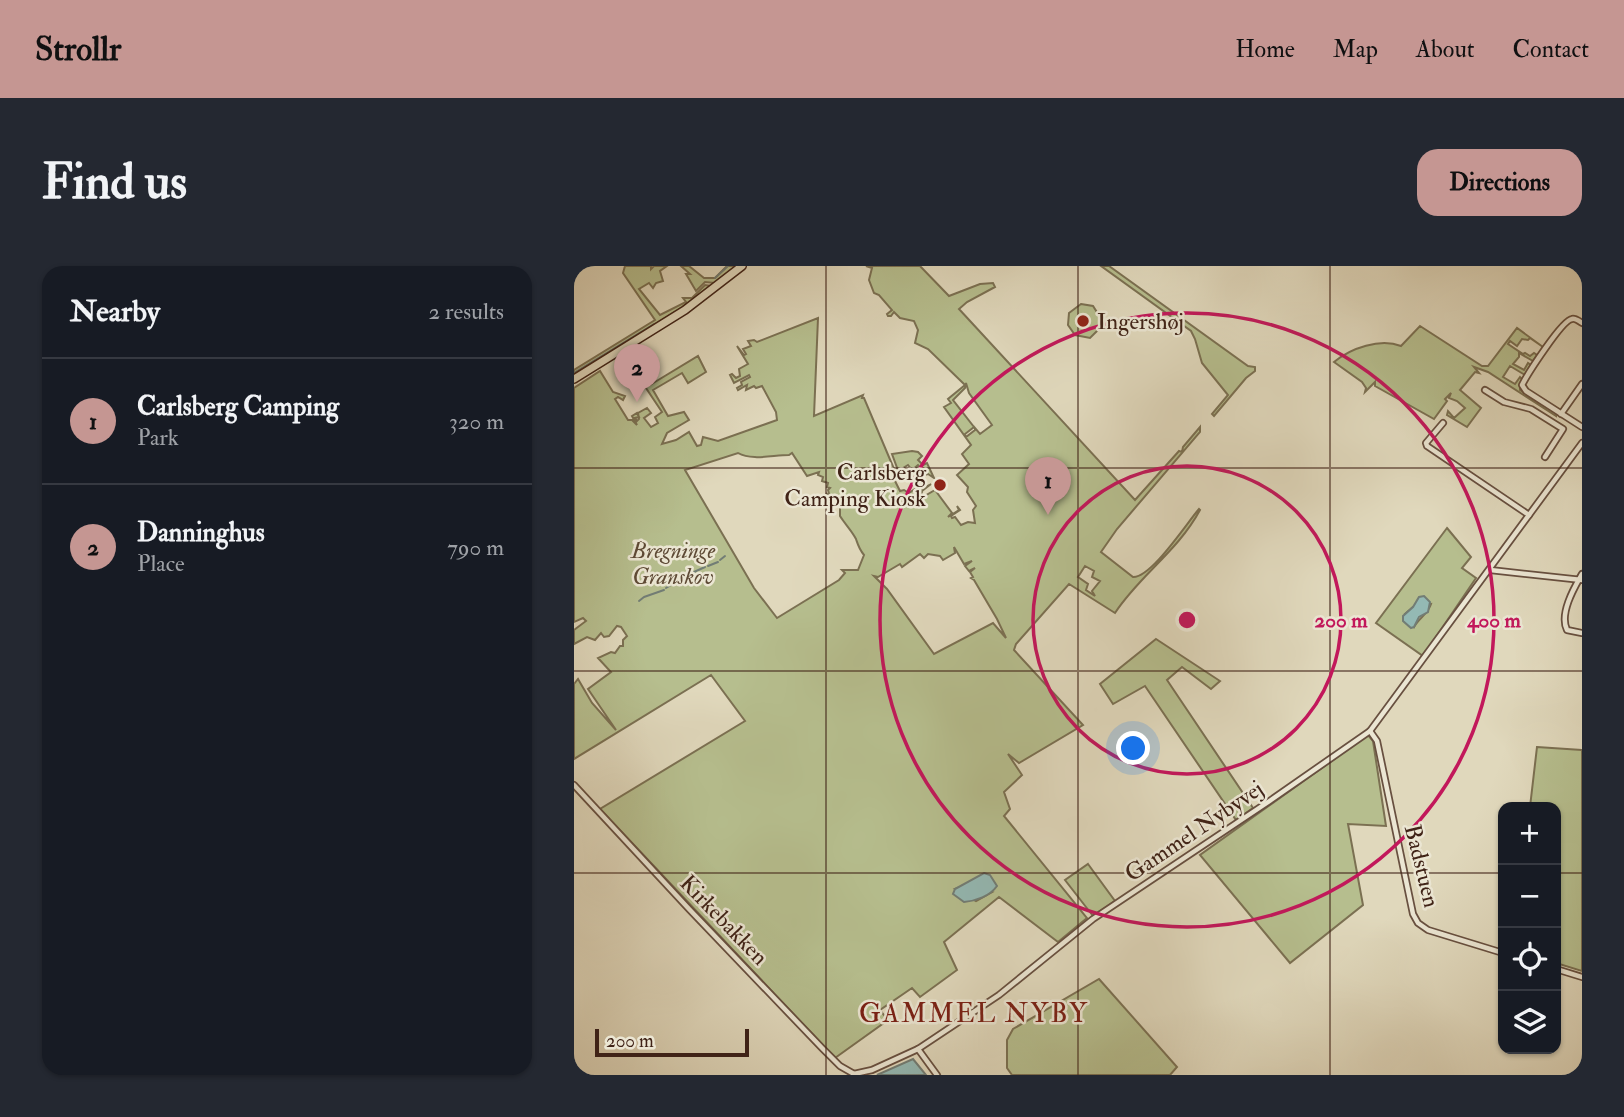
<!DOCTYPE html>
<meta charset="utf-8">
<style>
:root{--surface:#171b24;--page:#242831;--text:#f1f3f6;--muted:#9ea1a6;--line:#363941;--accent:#c59692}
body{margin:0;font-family:"IM FELL Double Pica",serif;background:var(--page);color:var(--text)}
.controls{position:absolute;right:21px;bottom:21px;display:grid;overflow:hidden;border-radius:14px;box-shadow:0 2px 5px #0004}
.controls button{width:63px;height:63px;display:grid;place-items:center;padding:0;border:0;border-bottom:2px solid var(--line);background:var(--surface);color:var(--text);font:35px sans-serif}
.scale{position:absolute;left:21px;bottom:18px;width:154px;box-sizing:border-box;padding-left:7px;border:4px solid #402317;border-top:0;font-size:19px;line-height:24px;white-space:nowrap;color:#402317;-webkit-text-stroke:5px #ebe6d3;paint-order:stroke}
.you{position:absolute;left:560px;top:483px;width:24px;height:24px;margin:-18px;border:5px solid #fff;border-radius:50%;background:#1a73e8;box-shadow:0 0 0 10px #1a73e833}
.badge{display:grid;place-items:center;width:46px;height:46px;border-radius:50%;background:var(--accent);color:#111;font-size:23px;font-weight:700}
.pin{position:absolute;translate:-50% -58px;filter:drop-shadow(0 2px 4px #0008)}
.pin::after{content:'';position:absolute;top:37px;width:24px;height:21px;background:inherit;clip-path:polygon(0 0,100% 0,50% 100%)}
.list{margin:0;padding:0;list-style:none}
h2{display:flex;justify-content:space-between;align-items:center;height:91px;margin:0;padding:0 28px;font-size:30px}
h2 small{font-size:23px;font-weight:400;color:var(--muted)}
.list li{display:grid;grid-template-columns:46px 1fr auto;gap:21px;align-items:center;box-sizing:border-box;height:126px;padding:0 28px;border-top:2px solid var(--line)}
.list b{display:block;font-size:26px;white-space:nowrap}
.list p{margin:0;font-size:23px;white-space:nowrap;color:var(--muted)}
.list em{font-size:23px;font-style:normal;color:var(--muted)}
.icon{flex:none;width:38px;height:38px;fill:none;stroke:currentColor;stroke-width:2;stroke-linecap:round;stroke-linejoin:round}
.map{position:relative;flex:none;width:1008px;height:809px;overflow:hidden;border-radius:21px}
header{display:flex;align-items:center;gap:42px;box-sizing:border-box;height:98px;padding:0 35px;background:var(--accent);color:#111}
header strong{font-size:33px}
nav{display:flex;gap:38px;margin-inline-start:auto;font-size:24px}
.intro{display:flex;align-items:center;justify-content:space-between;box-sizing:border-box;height:168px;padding:0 42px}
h1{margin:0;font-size:49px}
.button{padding:18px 32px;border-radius:21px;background:var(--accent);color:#111;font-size:24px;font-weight:700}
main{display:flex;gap:42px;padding:0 42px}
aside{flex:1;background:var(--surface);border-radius:21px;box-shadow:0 2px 5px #0004}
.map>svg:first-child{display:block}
</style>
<header>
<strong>Strollr</strong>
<nav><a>Home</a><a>Map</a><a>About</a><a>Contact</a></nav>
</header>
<div class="intro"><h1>Find us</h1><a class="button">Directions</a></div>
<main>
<aside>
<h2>Nearby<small>2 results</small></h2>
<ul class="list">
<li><span class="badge">1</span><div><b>Carlsberg Camping</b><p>Park</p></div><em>320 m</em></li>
<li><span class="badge">2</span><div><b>Danninghus</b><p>Place</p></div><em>790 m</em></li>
</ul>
</aside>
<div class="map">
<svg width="1008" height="809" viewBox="0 0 1008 809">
<rect width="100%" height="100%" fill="#e0d8bc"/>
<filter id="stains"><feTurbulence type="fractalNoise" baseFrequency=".00286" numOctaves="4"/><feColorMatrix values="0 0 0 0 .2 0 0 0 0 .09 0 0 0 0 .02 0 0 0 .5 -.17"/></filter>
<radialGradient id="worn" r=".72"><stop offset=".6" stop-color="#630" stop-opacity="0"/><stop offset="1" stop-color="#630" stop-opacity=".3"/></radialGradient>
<g fill="#b6be8e" stroke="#7b7052" stroke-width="2" fill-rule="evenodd">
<polygon points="51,0 77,0 77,3 80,0 93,0 86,5 89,15 82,17 79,22 75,17 65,23 86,49 112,36 109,32 118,32 131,19 138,20 104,44 0,108 0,104 81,54 49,7"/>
<polygon points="107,0 115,0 130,12 141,12 153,0 162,0 141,17 131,16 122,25 112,8 116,8"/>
<path d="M292 0H346L375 30 406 18 419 17 421 21 393 36 385 43 561 234 605 185 608 186 609 181 626 161V166L543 263 527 286 559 311C577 312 612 258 625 243L626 244C604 285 565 310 541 347L495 318 442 378 440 384 509 459 445 497 434 488 448 509 430 526 436 543 430 550 513 652 484 676 425 631 370 676 383 704 346 731 338 722 306 744 314 754 261 792 26 543 171 455 137 409 0 493V418L4 413 18 437 42 464 14 423 37 406 24 392 37 386 41 387 46 380H49V374L53 370 47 361 43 360 35 370 30 371 27 367 21 374 13 371 0 378V364L12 355 9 352 0 356V122L26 105 39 126 51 130 49 134 44 131 41 133 54 154H58L63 159 58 150 63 147 65 151 61 152 63 155 65 153 64 147 73 142 77 147 70 152 77 161 84 157 81 151 88 146 70 119 76 112V105L72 102 57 108 54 105 67 97 75 96 81 103 78 105 79 112 74 116 76 119 124 90 132 106 114 117 108 107 79 124 94 150 110 146 115 154 93 167 88 178 102 174 115 166 123 180 127 179 129 171 144 175 203 154 202 146 188 120 182 122 180 120 172 124 173 119 164 124 163 122 168 119 167 116 176 111 175 109 160 117 156 109 158 108 162 112 166 110 165 103 174 98 163 80 170 89 172 88 169 83 177 80 174 75 180 74 183 76 244 52 240 150 289 129 288 132H290L323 210 318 209 326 225 330 224 335 227 345 220 348 223 357 218 348 225 347 232 361 224 378 247 374 251 385 244 383 240 386 244 377 250 378 252 381 251 387 259 394 256 401 257 399 244 402 240 393 226 394 221 383 209 395 198 388 188 397 179 370 141 377 137 374 133 391 119 354 83 341 77 344 64 340 55 326 52 320 46 317 50H314L313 48 318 44 305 29 300 27 295 14 298 2ZM392 117 395 127 418 159 406 168 401 162V164L392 171 391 168 400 161 379 134 391 122ZM164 187C178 195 199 189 215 189L218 187 233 210 245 206 244 209 249 211 248 215 254 217 253 221 256 222 254 224 256 231 252 227 257 237 256 232H260L266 238V250C271 258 278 265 282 273 284 279 285 283 290 289L284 304H268L271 307 265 314 203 352 180 322 111 204ZM380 281 390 298 398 295 391 300 395 305 401 302 396 306 399 311 397 312 400 314 423 353 432 372 419 357 360 388 313 323 300 310 304 311 326 298 328 301 346 288 350 292 354 288 366 290 369 294 381 287ZM511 300 520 305 518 311 526 315 518 325 521 330 512 324 514 318 504 311ZM391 619 418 626 402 635 381 623Z"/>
<polygon points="527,0 535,0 674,100 681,101 681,105 672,112 640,150 638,148 654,129 628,97 621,73 617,65"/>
<polygon points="507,38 519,40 526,51 525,63 516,72 501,69 494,59 495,47"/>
<path d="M846 60 908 100H914L943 62 969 81 956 72 954 74 948 73 943 80 936 75 934 78 949 88 951 87 956 90 960 87 963 89 959 95 945 87V91L939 98 950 104 954 97 957 99 951 109 936 100 929 111 941 118 946 111 948 113 946 118V124L982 147V150L914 106 900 101 905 107 901 106 886 124 907 142 893 161 873 149 874 145 880 152 891 142 883 135 875 132 877 127 871 133 873 135 860 153 801 120V116L791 126 792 122 788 116 760 96C777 82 806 72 827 80Z"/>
<polygon points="338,185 344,186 348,190 344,194 349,199 353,197 360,212 354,208 343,211 339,204 345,200 344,199 338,204 334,199 326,204 325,207 318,188"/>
<path d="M873 262 897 291 888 302 902 312 849 390 802 357ZM857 338C854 348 845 352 840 361L831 348 839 341Z"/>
<polygon points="582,373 646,415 637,423 608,401 593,414 679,542 662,554 571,420 539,438 526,418"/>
<polygon points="794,469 799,475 812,560 774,558 789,639 716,697 626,589"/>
<polygon points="963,481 1008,484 1008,705 982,697 982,541 956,541"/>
<polygon points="514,598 541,635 519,650 491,614"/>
<polygon points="525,713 603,801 596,809 438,809 433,802 433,774 439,763"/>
</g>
<g fill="#94b9b4" stroke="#727d75" stroke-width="2">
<polygon points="850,330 856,336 854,346 845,351 840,361 837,362 829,355 829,350 839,341 845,331"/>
<path d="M410 607 416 609 423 620C416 630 402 635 390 636L379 628 381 623Z"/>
<polygon points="339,793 352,809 303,809"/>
</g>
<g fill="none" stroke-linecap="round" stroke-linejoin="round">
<g stroke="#727d75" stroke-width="2">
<polyline points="141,12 154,0"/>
<polyline points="0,107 80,58"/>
<polyline points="146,294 151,290"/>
<polyline points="134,300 144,296"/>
<polyline points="120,306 131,301"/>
<polyline points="105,314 116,308"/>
<polyline points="92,322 102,316"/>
<polyline points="65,335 70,331 90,324"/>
</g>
<g stroke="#685040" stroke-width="8">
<g id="street">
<path d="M1008 57C1005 55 1001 52 998 53 988 54 953 109 948 119L952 125 1008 161"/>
<polyline points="911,124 930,136 957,143 989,163 971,191"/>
<polyline points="987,148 1008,118"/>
<polyline points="869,157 852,177 853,180 955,249"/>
<polyline points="916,304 1008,314"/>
<path d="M1008 308C1000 322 985 348 993 364L1008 367"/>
<polyline points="796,465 803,475 839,648 844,657 854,664 929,687"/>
<polyline points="0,519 115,643 248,782 266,800 280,808"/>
<polyline points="982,703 1008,711"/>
<polyline points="344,783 363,809"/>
<polyline points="280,808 298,804 344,783 425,729 519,653 697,534 796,465 1008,177"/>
</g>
</g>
<g stroke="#402317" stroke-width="10">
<polyline id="primary" points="0,113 111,44 168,0"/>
</g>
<use href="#street" stroke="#ebe6d3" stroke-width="4.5"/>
<use href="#primary" stroke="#e0d8bc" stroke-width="7"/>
</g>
<path fill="none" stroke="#402317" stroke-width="2" stroke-opacity="0.55" d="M252 0V809M504 0V809M756 0V809M0 202H1008M0 405H1008M0 607H929M982 607H1008"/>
<g fill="none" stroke="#c2185b" stroke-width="3.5">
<circle cx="613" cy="354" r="154"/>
<circle cx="613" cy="354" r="307"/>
</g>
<g fill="#8f2418" stroke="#ebe6d3" stroke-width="2.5">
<circle cx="509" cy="55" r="7"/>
<circle cx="366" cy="219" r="7"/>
</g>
<g text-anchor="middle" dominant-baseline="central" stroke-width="5" stroke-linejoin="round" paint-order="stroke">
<g font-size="23" fill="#402317" stroke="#ebe6d3" text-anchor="start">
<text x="523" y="55">Ingershøj</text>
<text x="352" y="206" text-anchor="end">Carlsberg<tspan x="352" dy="26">Camping Kiosk</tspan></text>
</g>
<g font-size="23" font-style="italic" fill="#5e4a35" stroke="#ebe6d3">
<text x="99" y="284">Bregninge<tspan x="99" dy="26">Granskov</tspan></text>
</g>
<g font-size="23" fill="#402317" stroke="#ebe6d3">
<text transform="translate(620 565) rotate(-34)">Gammel Nybyvej</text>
<text transform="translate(848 600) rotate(76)">Badstuen</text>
<text transform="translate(150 654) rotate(46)">Kirkebakken</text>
</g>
<g font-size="26" letter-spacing="2" fill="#7a1f14" stroke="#ebe6d3">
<text x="400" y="748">GAMMEL NYBY</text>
</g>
</g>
<circle cx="613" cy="354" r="10" fill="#c2185b" stroke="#ebe6d3" stroke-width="3.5"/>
<g font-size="21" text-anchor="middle" font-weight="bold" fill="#c2185b" stroke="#ebe6d3" stroke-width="5" stroke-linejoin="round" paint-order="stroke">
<text x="767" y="361">200 m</text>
<text x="920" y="361">400 m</text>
</g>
<rect width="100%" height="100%" filter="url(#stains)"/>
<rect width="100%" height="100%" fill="url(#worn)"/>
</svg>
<div class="controls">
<button>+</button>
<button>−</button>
<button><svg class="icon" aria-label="locate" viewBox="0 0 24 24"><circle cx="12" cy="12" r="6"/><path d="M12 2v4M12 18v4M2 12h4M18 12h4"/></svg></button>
<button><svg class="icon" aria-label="layers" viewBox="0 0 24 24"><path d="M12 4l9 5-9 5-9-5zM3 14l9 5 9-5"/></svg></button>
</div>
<div class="scale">200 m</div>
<div class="you"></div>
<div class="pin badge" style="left:474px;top:249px">1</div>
<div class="pin badge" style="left:63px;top:136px">2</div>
</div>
</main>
